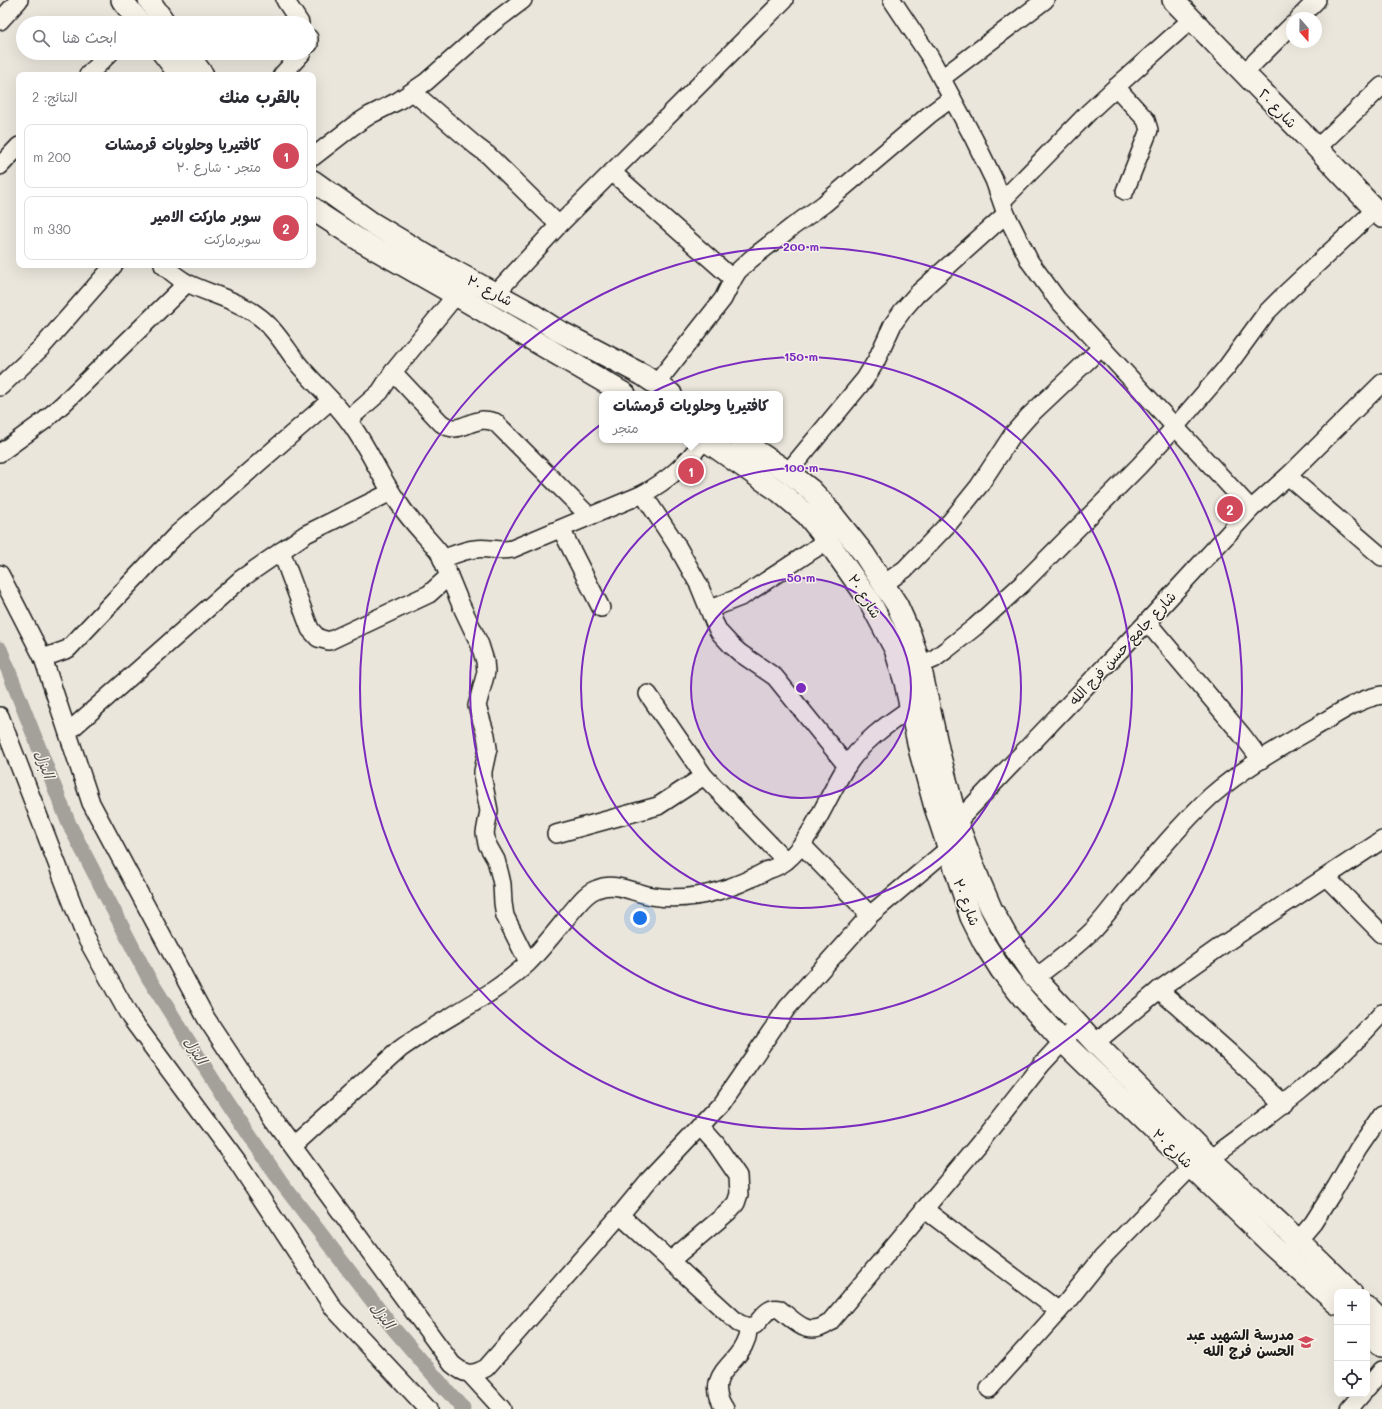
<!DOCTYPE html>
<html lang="ar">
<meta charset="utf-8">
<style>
:root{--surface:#fff;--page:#f7f7f7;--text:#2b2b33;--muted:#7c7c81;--line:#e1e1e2;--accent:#d1495b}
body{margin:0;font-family:Mali,"Playpen Sans Arabic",sans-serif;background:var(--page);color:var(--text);direction:rtl}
.controls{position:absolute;right:12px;bottom:12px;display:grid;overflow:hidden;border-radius:8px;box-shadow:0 4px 16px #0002}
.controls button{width:36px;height:36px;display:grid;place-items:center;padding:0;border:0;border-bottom:1px solid var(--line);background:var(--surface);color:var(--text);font:20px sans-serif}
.compass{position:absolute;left:1286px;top:12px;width:36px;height:36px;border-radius:50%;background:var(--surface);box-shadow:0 4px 16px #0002;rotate:160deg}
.you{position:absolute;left:640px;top:918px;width:14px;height:14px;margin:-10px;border:3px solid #fff;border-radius:50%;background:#1a73e8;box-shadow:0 0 0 6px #1a73e833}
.badge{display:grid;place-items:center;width:26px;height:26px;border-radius:50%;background:var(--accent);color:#fff;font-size:13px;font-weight:700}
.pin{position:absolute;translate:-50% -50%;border:2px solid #fff;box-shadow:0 1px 4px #0006}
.popup{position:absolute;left:599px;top:391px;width:184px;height:52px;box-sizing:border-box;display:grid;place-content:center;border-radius:8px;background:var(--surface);filter:drop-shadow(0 1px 3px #0005);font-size:13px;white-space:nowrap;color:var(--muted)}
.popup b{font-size:15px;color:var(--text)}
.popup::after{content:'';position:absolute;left:50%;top:100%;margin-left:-8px;border:8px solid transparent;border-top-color:var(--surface)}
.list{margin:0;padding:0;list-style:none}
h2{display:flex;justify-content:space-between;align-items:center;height:52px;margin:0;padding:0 16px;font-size:17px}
h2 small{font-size:13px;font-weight:400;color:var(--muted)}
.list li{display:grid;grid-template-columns:26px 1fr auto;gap:12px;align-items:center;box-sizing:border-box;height:64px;margin:0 8px 8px;padding:0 8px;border:1px solid var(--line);border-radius:8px}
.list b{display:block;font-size:15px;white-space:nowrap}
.list p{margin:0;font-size:13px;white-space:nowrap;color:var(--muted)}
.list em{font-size:13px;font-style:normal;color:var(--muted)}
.icon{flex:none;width:22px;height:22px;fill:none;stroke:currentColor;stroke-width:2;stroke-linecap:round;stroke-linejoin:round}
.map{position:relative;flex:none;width:1382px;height:1409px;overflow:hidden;direction:ltr}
.search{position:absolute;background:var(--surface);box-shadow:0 4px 16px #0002;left:16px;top:16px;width:300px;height:44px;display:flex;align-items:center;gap:10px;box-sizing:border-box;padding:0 14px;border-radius:22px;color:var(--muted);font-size:15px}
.panel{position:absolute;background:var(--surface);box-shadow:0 4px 16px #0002;left:16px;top:72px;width:300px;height:196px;border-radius:8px;direction:rtl}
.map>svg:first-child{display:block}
</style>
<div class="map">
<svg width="1382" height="1409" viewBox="0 0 1382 1409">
<rect width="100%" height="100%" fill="#eae6dc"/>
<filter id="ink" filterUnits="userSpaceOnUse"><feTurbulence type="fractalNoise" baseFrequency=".025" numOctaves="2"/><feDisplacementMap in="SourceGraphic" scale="8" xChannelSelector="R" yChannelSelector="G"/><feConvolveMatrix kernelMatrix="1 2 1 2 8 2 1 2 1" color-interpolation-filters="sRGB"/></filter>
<g filter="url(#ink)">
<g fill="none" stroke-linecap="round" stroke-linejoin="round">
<polyline stroke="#a3a19a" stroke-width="15" points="0,649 69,824 148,977 225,1099 281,1182 393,1328 463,1409"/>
<g stroke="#1c1c1c" stroke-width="20">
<g id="minor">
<polyline points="285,0 300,23"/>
<polyline points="892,0 930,57 974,139 994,180 1006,214 1030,262 1057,299 1251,509"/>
<polyline points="1299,18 1317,0"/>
<polyline points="0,21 19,0"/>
<polyline points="309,38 309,44"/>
<polyline points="1244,73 1292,25"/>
<polyline points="88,75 110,53"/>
<polyline points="282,75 302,53"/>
<polyline points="942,78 1045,0"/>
<polyline points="1116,87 1146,120 1149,130 1125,191"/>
<polyline points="413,92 476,146 488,155 559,225"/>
<polyline points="1317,148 1382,86"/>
<polyline points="313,157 353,126 370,115 398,101 426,82 494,22 523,0"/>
<polyline points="0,166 19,146"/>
<polyline points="612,172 733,279"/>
<polyline points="1002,201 1090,111 1116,87 1192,19"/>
<path d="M163 265C171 272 178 278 187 283 212 295 240 301 261 318 277 331 287 350 299 365 315 384 333 400 348 420 368 446 380 478 400 505 411 522 426 536 439 552L442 559 461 605 480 645 485 661 486 672 477 706 486 735 488 748 483 771V780L489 811 485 833 487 844 496 860 500 875 502 884 503 903 505 916 528 962"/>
<polyline points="496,293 559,225 784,0"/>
<path d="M393 372 441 423C457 435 466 422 483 420 486 420 491 421 495 422L589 516"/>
<polyline points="656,384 723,299 733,279 738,271 751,259 792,227 824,204 929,115 952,98"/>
<polyline points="0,387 42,347 114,265"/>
<polyline points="348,420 380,392 393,372 456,295"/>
<polyline points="0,453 44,421 63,404 187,283"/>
<polyline points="788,472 865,379 876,361 893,324 903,310 917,294 1006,214"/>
<polyline points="1288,476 1382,557"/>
<polyline points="643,494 676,544 699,585 714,622 719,632 731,645 740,653 775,677 847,766"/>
<polyline points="561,529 601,608"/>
<polyline points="281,551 310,629 318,638 329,641 429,594 449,576"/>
<path d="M442 559C453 555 464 550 475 549 488 547 500 552 512 549L643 494C670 479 686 464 704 440"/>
<path d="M0 574 43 658 91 803 206 1018 277 1125 452 1364C465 1375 471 1376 486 1368L620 1215 649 1180 722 1103 787 1008 870 915 948 849"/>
<polyline points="884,584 905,569 950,522 979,486 1013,434 1029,416 1102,347"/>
<polyline points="710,609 743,596 813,550 827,540"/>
<polyline points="1147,622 1242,735 1261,760"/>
<polyline points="43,658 68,649 177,534 331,400"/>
<polyline points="920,665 934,659 946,650 975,627 1022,584 1139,466 1175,427 1226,368 1266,313 1287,292 1375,210"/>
<polyline points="648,694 704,776 786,861"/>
<polyline points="0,716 85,936 130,1017 238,1163 334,1309 428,1409"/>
<polyline points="68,732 241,579 306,534 391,492"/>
<polyline points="957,822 1147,622 1251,509 1288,476 1382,383"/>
<polyline points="556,834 658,806 704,776"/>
<polyline points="802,845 870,915"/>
<polyline points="1326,877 1382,934"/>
<path d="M1035 978C1055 963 1075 948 1093 930 1105 917 1115 903 1126 890 1153 858 1180 825 1211 796 1241 770 1277 749 1312 729 1332 717 1359 698 1382 695"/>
<polyline points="1159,990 1230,1053 1285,1105"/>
<polyline points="1095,1043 1159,990 1224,944 1382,840"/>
<path d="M293 1146 400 1049C441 1019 491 998 528 963 544 947 559 927 573 910 580 902 587 892 597 889 616 881 633 893 652 896 692 903 733 889 768 870 774 868 781 865 786 861 811 842 828 795 846 767 862 742 886 725 911 708"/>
<path d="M1210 1159C1272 1114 1331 1071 1382 1013"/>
<polyline points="924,1209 1059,1311"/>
<path d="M620 1215 738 1323 748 1327 755 1325C762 1318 768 1306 779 1309 796 1322 807 1338 829 1323L978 1145 1041 1065 1078 1025"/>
<polyline points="1290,1250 1313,1223 1336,1187 1358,1149 1382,1114"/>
<polyline points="670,1261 728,1212 736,1203 739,1194 738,1176 716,1144 700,1126"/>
<polyline points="470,1374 502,1409"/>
<polyline points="1367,1388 1382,1370"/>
<polyline points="989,1389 1066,1303 1102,1258 1192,1166"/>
<path d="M725 1409C702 1374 738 1366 746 1340 748 1336 748 1331 748 1327"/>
<polyline points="1349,1409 1362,1394"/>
</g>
</g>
<g stroke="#1c1c1c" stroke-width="24">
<g id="tertiary">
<polyline points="122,0 140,23"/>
<polyline points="149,0 165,23"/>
<polyline points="1173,0 1317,148 1382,217"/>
<polyline points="163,53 180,75"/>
<polyline points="187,53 203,75"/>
<polyline points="313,181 372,223 434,260 529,312 557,330 643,375 671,394"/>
<polyline points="313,208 321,215 361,241 456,295 625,394"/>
<polyline points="705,440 780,492 807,515 827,540 869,600 895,649 905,682 920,752 935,807 971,917 984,943 1001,970 1024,999 1062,1041 1269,1242 1337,1304"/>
<polyline points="740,440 788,472 811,490 825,505 864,554 897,605 910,634 920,665 939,753 957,822 979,880 991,908 1007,937 1035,978 1095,1043 1210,1159 1299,1241 1351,1292"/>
<polyline points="1367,1307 1382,1322"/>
<polyline points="1367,1331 1382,1346"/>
</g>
</g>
<use href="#minor" stroke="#f7f3e8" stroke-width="17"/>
<use href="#tertiary" stroke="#f7f3e8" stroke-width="21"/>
</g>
</g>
<circle cx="801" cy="688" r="110" fill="#7b2cbf" fill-opacity=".12"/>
<g fill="none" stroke="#7b2cbf" stroke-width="2">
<circle cx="801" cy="688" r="110"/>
<circle cx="801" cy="688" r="220"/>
<circle cx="801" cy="688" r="331"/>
<circle cx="801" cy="688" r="441"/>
</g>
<defs>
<g id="school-bare" transform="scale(1.2)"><path d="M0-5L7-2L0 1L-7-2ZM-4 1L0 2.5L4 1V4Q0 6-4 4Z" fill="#d1495b" stroke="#f7f3e8" stroke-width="2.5" paint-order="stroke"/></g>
</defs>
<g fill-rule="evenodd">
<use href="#school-bare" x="1306" y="1342"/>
</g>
<g text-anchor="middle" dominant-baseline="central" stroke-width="3" stroke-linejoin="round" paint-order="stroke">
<g font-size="14" fill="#1c1c1c" stroke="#f7f3e8">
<text transform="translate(1278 108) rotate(46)">شارع ٢٠</text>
<text transform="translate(490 290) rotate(28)">شارع ٣٠</text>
<text transform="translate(865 596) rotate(58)">شارع ٣٠</text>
<text transform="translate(1122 648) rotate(-47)">شارع جامع حسن فرج الله</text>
<text transform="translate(967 902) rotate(69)">شارع ٣٠</text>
<text transform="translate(1173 1148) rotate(44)">شارع ٣٠</text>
</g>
<g font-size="14" font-weight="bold" fill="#1c1c1c" stroke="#f7f3e8" text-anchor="end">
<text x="1294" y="1334">مدرسة الشهيد عبد<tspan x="1294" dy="16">الحسن فرج الله</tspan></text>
</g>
<g font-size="15" font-style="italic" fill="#52514e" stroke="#f7f3e8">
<text transform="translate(45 764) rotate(69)">البزل</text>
<text transform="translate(196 1050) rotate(57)">البزل</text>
<text transform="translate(383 1315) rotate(52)">البزل</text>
</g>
</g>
<circle cx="801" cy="688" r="6" fill="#7b2cbf" stroke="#f7f3e8" stroke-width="2"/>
<g font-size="12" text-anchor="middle" font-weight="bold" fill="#7b2cbf" stroke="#f7f3e8" stroke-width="3" stroke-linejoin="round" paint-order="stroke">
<text x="801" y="251">200 m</text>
<text x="801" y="361">150 m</text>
<text x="801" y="472">100 m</text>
<text x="801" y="582">50 m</text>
</g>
</svg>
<div class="controls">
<button>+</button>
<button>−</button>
<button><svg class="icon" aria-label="locate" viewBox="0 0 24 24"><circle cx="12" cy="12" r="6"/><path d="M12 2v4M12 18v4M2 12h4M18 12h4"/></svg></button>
</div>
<svg class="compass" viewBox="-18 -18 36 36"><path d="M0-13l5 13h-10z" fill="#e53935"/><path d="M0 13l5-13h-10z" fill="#7c7c81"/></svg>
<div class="you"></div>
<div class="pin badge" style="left:691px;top:471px">1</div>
<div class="popup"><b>كافتيريا وحلويات قرمشات</b>متجر</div>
<div class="pin badge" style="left:1230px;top:509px">2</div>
<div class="search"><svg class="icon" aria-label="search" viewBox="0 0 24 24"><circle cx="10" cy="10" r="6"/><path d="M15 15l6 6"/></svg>ابحث هنا</div>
<section class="panel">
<h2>بالقرب منك<small>النتائج: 2</small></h2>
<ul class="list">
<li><span class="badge">1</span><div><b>كافتيريا وحلويات قرمشات</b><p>متجر · شارع ٣٠</p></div><em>200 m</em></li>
<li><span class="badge">2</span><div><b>سوبر ماركت الامير</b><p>سوبرماركت</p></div><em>330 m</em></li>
</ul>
</section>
</div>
